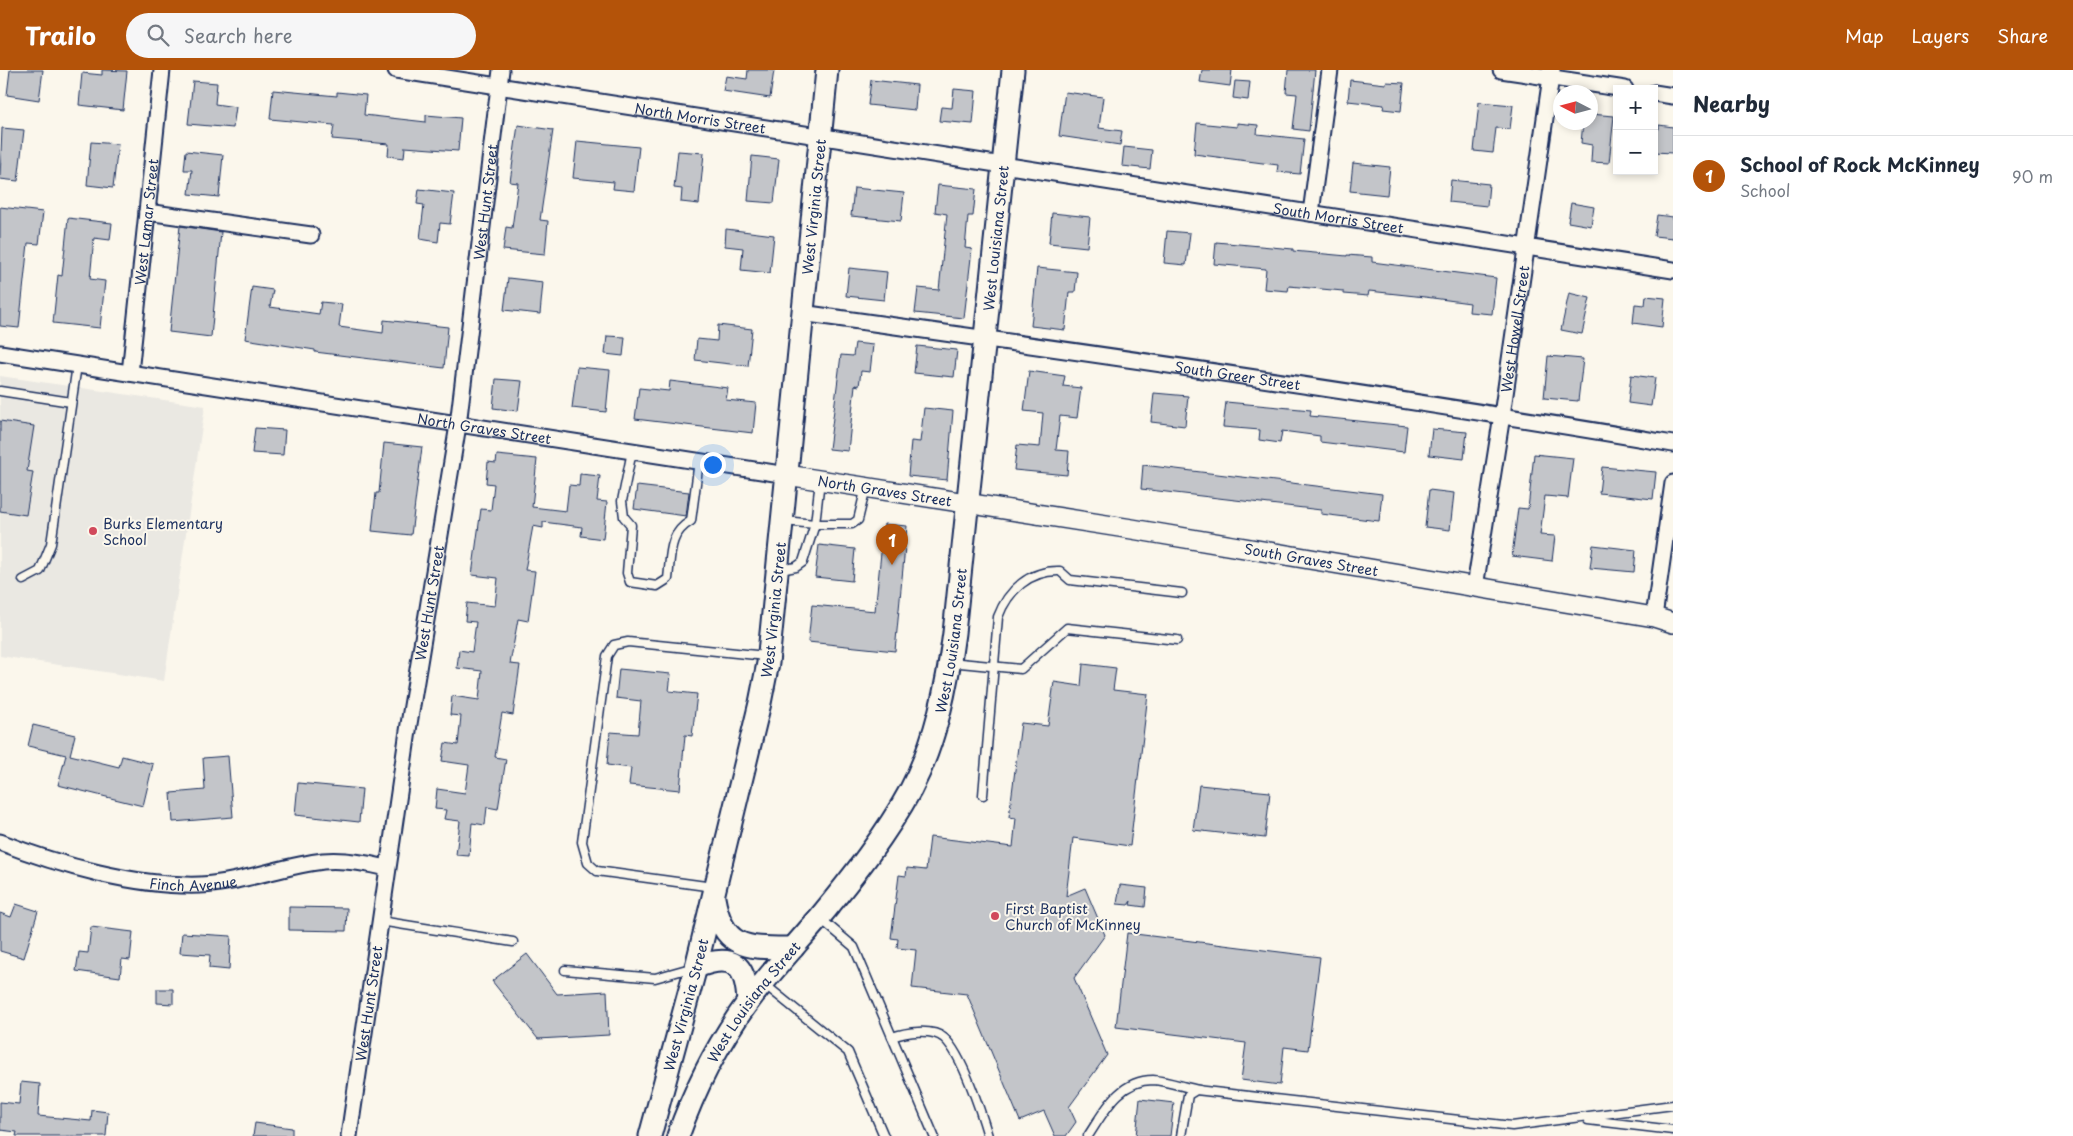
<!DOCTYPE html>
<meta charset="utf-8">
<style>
:root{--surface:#fff;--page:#f6f6f7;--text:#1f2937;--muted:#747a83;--line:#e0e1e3;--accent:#b45309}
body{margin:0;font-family:"Playpen Sans",sans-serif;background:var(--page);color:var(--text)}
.controls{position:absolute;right:15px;top:15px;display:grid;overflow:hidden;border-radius:0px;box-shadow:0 2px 8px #0003}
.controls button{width:45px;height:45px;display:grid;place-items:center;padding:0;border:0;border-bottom:1px solid var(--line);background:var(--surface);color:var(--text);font:25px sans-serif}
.compass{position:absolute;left:1553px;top:15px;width:45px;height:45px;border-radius:50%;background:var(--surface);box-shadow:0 2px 8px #0003;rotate:276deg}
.you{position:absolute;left:712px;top:394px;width:18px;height:18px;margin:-12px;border:4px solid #fff;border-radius:50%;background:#1a73e8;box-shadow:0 0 0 8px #1a73e833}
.badge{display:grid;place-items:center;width:32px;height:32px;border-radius:50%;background:var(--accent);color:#fff;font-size:16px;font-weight:700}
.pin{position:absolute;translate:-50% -41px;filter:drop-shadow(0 1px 2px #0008)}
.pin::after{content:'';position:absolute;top:26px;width:18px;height:15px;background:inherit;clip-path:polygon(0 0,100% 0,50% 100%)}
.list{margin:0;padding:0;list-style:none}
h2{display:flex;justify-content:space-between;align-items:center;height:65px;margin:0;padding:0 20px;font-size:21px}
h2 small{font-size:16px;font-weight:400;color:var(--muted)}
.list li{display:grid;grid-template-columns:32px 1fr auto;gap:15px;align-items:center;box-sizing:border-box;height:80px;padding:0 20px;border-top:1px solid var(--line)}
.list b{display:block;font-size:19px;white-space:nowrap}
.list p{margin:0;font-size:16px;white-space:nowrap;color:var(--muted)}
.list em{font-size:16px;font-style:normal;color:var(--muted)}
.icon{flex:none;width:28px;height:28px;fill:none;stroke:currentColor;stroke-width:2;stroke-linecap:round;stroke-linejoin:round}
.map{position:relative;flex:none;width:1673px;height:1066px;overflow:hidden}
header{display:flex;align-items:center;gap:30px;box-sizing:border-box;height:70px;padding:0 25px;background:var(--accent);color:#fff}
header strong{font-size:24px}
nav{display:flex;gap:28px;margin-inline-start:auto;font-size:18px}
.search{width:350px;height:45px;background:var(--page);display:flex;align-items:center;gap:12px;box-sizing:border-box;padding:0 18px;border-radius:28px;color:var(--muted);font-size:19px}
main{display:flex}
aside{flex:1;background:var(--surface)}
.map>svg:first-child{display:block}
</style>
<header>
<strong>Trailo</strong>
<div class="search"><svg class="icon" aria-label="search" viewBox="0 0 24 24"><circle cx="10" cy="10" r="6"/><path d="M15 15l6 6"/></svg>Search here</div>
<nav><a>Map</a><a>Layers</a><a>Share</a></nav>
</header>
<main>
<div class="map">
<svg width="1673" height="1066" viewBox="0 0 1673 1066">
<rect width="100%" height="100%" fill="#fbf7ec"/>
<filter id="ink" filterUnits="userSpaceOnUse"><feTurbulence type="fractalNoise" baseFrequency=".02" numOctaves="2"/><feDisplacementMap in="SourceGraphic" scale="10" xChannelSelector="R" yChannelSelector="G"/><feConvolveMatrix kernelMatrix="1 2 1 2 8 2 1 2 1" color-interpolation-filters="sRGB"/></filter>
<g filter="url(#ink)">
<polygon fill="#eae8e2" points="0,306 205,336 164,611 0,586"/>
<g fill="#c3c5c9" stroke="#1b2f5e">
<polygon points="10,0 43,0 39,30 7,25"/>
<polygon points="102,0 127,1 123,40 79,35 82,3 102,5"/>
<polygon points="748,0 774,0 770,28 723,21 726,6 747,9"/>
<polygon points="1202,0 1232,0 1230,16 1200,12"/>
<polygon points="1288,0 1315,0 1309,61 1293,59 1297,24 1286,23"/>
<polygon points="871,10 917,15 915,40 868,35"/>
<polygon points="1350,10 1386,14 1386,12 1404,13 1401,41 1383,39 1384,35 1348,31"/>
<polygon points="193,11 217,13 215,34 236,37 233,58 188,54"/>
<polygon points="1235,11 1250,12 1248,30 1233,28"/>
<polygon points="954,19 976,21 973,54 939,51 941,37 952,38"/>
<polygon points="273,20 337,26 337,22 366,25 364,45 426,52 426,45 461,48 458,81 405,77 404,88 388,86 389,74 332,69 334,55 270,49"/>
<polygon points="1065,22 1103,27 1099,58 1122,61 1120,75 1059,66"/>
<polygon points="1479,32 1513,35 1510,59 1496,58 1493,83 1474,81"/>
<polygon points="1590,44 1614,46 1609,93 1591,92 1592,75 1581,73 1583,52 1590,52"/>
<polygon points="1197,53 1237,57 1237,53 1258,55 1257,64 1304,69 1300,104 1277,102 1278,95 1194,84"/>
<polygon points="518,55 553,60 540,150 548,151 545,184 503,180 506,157 512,158 518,113 510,112"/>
<polygon points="1659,55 1673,57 1673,83 1654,82 1654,59 1659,59"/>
<polygon points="2,58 24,60 18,111 0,109"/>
<polygon points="577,71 639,77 634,121 613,119 614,112 573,108"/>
<polygon points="91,72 118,74 113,118 87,115"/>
<polygon points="1124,77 1152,80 1150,99 1122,96"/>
<polygon points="186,81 223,85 219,127 189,124 192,100 184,100"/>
<polygon points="678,81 704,83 699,134 681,132 682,119 674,118"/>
<polygon points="752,86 779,89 774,133 748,131"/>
<polygon points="1353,93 1390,97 1387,125 1350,121"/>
<polygon points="1451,110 1489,114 1487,136 1449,132"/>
<polygon points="938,115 976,119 973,146 968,146 965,178 972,179 964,248 915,243 918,218 939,220 947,144 935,142"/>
<polygon points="854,118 904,123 901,151 851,146"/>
<polygon points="419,119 454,123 450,154 440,153 438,172 420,169 424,135 417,134"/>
<polygon points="1571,133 1594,137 1591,156 1568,152"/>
<polygon points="0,137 43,142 39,174 28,173 19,258 0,256"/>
<polygon points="1052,143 1090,147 1087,177 1049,173"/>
<polygon points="1657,145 1673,147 1673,168 1654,166"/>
<polygon points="68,148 112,153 110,170 94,168 90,209 105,211 100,258 53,253 58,205 62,206"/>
<polygon points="180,156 221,162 211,267 169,262"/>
<polygon points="726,159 774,165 770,203 741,200 743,178 725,176"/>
<polygon points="1167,161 1190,163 1186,195 1164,193"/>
<polygon points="1216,172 1293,179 1293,181 1347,186 1347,185 1372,187 1372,192 1496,208 1492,244 1469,242 1470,233 1425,227 1369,221 1368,226 1343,224 1343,221 1289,216 1288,221 1264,219 1266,199 1214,194"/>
<polygon points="849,198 887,202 884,230 846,226"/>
<polygon points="1037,198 1077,202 1075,222 1069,222 1065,260 1031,256"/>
<polygon points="508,208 543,212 540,244 504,240"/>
<polygon points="252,217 273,220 270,237 319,244 321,232 342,234 339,257 383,263 384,250 448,257 444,298 315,282 315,280 245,269"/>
<polygon points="1569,223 1590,228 1582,264 1561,260"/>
<polygon points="1646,226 1665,228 1662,257 1633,253 1635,234 1645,235"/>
<polygon points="718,255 752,259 748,296 695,290 697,269 717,271"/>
<polygon points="607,266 625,267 623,286 605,284"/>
<polygon points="855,273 873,275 870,302 861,301 859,316 855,315 848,381 829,379 841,285 853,286"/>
<polygon points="917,276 957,280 954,307 914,303"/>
<polygon points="1548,286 1583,289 1578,331 1544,328"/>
<polygon points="577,297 610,300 606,342 572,338"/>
<polygon points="1029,301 1065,306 1063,316 1081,318 1077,348 1060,346 1056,380 1069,381 1067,405 1014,400 1017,375 1040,377 1043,343 1024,341"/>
<polygon points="1631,305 1655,308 1651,336 1628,333"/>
<polygon points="496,309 522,311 518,341 493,338"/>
<polygon points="670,311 728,318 726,330 756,333 753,363 635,349 639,318 669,321"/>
<polygon points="1154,323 1188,326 1185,356 1151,352"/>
<polygon points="1226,332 1311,340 1310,346 1407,356 1404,382 1320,372 1320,366 1282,361 1280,373 1259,370 1260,360 1223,357"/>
<polygon points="924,338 953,341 947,410 908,406 911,371 920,372"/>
<polygon points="0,351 34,356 27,401 33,402 26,445 0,441"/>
<polygon points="255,358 285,360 283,385 252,383"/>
<polygon points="1432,359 1467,362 1464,389 1429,385"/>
<polygon points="384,373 422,377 411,465 372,461 376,423 379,423"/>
<polygon points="1534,384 1573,388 1568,428 1545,426 1540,465 1555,466 1552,491 1512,486 1518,438 1528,439"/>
<polygon points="497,385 537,389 532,437 566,441 569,415 579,416 580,404 600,406 597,431 607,432 603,469 581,466 582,457 543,452 543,458 533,456 525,500 535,501 528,551 518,549 510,594 520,595 513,645 502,643 495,687 506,689 498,739 487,737 485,755 472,753 469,786 456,785 460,751 444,749 446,740 435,739 437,719 465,723 469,695 442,691 445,673 458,675 461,646 450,645 452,626 479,630 482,601 457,598 459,580 472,582 476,552 465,551 467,533 495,536 498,508 472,505 481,439 491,440 494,414 486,413 488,392 496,393"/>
<polygon points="1143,395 1382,424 1379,451 1321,444 1321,440 1141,419"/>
<polygon points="1602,397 1656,402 1653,429 1599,423"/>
<polygon points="637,416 689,422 686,446 634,439"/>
<polygon points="1429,420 1454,423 1450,460 1425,457"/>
<polygon points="884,454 907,456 895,581 808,572 812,535 875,541"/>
<polygon points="819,475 855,479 852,511 815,507"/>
<polygon points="1593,475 1636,480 1634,502 1590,498"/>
<polygon points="1083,594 1116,598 1113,620 1148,624 1130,776 1073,768 1066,826 1085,818 1105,865 1074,908 1107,985 1069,1037 1076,1052 1066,1066 1055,1066 1044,1041 1020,1051 967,924 912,918 916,880 897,878 898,869 891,868 899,805 906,806 907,798 926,800 930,767 1013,777 1016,748 1009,747 1021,653 1048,656 1054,612 1081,616"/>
<polygon points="619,599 671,604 669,621 697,624 692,666 685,665 680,720 629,715 631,698 607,695 610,662 638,664 641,631 616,628"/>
<polygon points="33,655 75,665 70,685 119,697 122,686 153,694 143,736 58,715 66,685 28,676"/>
<polygon points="228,686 233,747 173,752 171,723 205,720 203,688"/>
<polygon points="298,713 362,719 359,752 295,745"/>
<polygon points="1199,715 1270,722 1265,768 1193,760"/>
<polygon points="1120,815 1147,818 1145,837 1130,835 1131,831 1128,835 1117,834"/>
<polygon points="16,834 38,841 24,888 0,881 0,843 11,847"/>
<polygon points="289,837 347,838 346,861 289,860"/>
<polygon points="91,857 133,862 130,890 122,889 120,907 76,901 79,882 88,883"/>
<polygon points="182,863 231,866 229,900 209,898 210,885 180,883"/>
<polygon points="1127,863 1320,887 1308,980 1284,977 1280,1015 1241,1010 1246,973 1116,957"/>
<polygon points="527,884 557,924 607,921 609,965 538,969 492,911"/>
<polygon points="157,919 173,919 173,934 157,933"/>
<polygon points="21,1012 40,1014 38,1046 91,1051 92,1040 108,1042 106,1066 16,1066 17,1062 0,1060 0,1032 19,1034"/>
<polygon points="1140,1029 1174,1033 1170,1066 1136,1066"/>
<polygon points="255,1053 292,1058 292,1066 253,1066"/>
</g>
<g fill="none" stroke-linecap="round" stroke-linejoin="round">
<g stroke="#1b2f5e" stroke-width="11">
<g id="service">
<polyline points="0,321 71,332"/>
<path d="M632 381 622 431 624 447 631 455 627 503 630 512 657 516 668 509C671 485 668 464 691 451L699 391"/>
<polyline points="820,410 815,454 852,454 858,450 866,417"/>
<polyline points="780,500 796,497 803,492 815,454 784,451"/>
<polyline points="23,510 40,501 51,474 77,295"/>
<polyline points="950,592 1021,599 1067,558 1177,570"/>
<path d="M983 725 998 547C1008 520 1030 500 1060 501L1070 510 1182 523"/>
<polyline points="713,817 597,801 588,793 582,772 607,586 614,575 628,572 766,586"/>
<polyline points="821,849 854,877 934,1066"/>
<polyline points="380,851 513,872"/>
<polyline points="565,900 655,908 694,897"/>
<polyline points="763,913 848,982 884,1066"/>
<path d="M892 967C906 962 932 958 944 968 962 984 981 1042 988 1066"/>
<polyline points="1588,1050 1673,1060"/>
<path d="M1088 1066C1104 1042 1119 1010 1153 1010 1167 1011 1184 1017 1199 1020"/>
<polyline points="1181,1066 1188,1025 1196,1020 1512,1056 1673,1035"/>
</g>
</g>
<g stroke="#1b2f5e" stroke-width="19">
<g id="minor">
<path id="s1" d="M396 0 1673 200"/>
<polyline points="1501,0 1625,19"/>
<polyline points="1654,23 1673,26"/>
<polyline points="147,142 311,165"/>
<polyline points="1311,143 1330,0"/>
<path id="s2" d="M801 243C1092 283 1384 325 1673 374"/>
<path id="s3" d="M0 283 787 405"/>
<path id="s4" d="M130 303 162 0"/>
<path id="s5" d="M1475 517 1502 345 1552 0"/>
<polyline points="1654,547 1673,413"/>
<path id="s6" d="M0 772C58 795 137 817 200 815 242 813 282 796 323 791 345 789 366 793 387 798"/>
<path id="s7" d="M349 1066 409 654 458 355 501 0"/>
</g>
</g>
<g stroke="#1b2f5e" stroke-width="22">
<g id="tertiary">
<path id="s8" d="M787 405 1132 459 1654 547 1673 553"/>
</g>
</g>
<g stroke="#1b2f5e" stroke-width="25">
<g id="secondary">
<path d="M714 828C723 880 747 878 793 878"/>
<path d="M696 897C733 883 746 893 748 932"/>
<path id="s9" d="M650 1066 696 897 760 633 768 593 827 0"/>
<path id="s10" d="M678 1066C695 1018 718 973 748 932 770 903 795 876 819 848 852 808 886 765 911 719 936 671 947 616 954 563L1013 0"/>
</g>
</g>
<use href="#service" stroke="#fbf7ec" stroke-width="8"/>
<use href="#minor" stroke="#fbf7ec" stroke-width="15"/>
<use href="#tertiary" stroke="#fbf7ec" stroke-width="19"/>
<use href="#secondary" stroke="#fbf7ec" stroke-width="21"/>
</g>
</g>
<g fill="#d1495b" stroke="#fbf7ec" stroke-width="2">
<circle cx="93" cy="461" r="5"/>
<circle cx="995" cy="846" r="5"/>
</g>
<g text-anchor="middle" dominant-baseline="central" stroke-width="4" stroke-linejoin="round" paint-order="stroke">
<g font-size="14" fill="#1b2f5e" stroke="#fbf7ec">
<text stroke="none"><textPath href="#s1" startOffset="308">North Morris Street</textPath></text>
<text stroke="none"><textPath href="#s7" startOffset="944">West Hunt Street</textPath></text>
<text stroke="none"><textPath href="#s9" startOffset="946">West Virginia Street</textPath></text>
<text stroke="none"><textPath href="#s1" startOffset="954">South Morris Street</textPath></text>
<text stroke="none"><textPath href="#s4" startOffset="152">West Lamar Street</textPath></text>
<text stroke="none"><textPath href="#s10" startOffset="980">West Louisiana Street</textPath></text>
<text stroke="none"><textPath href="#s5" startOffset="261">West Howell Street</textPath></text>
<text stroke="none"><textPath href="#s2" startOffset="441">South Greer Street</textPath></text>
<text stroke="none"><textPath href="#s3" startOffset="490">North Graves Street</textPath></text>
<text stroke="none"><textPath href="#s8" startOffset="99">North Graves Street</textPath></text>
<text stroke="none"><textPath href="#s8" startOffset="531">South Graves Street</textPath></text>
<text stroke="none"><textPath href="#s7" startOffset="539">West Hunt Street</textPath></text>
<text stroke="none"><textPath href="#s9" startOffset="541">West Virginia Street</textPath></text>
<text stroke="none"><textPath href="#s10" startOffset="575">West Louisiana Street</textPath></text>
<text stroke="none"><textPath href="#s6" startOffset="199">Finch Avenue</textPath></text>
<text stroke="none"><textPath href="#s10" startOffset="155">West Louisiana Street</textPath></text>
<text stroke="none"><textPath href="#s7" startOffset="134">West Hunt Street</textPath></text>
<text stroke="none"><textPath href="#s9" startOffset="136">West Virginia Street</textPath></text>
</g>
<g font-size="14" fill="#1b2f5e" stroke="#fbf7ec" text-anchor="start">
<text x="103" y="453">Burks Elementary<tspan x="103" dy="16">School</tspan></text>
<text x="1005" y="838">First Baptist<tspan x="1005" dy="16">Church of McKinney</tspan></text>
</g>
</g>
</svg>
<div class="controls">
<button>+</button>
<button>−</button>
</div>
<svg class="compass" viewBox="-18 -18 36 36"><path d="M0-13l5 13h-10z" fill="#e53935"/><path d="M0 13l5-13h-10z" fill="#747a83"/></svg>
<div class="you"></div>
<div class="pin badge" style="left:892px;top:495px">1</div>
</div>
<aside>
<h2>Nearby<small></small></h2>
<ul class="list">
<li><span class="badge">1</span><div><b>School of Rock McKinney</b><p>School</p></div><em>90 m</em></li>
</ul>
</aside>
</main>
